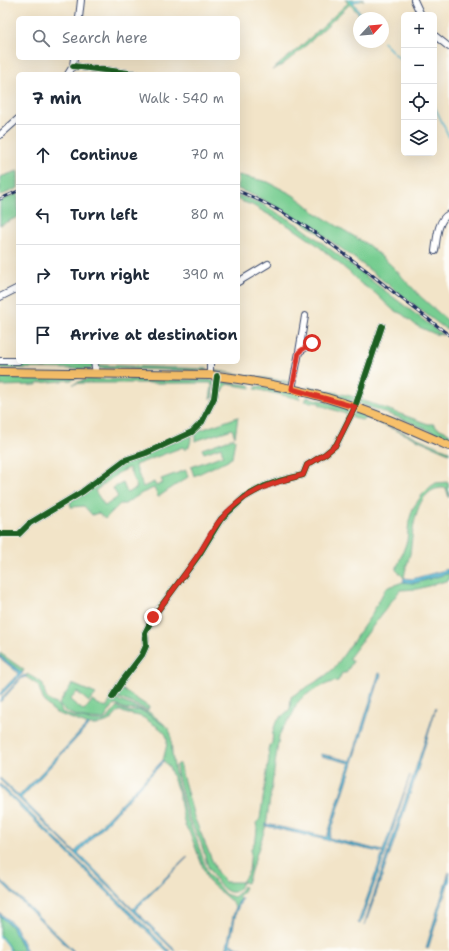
<!DOCTYPE html>
<meta charset="utf-8">
<style>
:root{--surface:#fff;--page:#f2f2f3;--text:#1f2937;--muted:#747a83;--line:#e0e1e3}
body{margin:0;font-family:"Shantell Sans",sans-serif;background:var(--page);color:var(--text)}
.controls{position:absolute;right:12px;top:12px;display:grid;overflow:hidden;border-radius:6px;box-shadow:0 4px 16px #0002}
.controls button{width:36px;height:36px;display:grid;place-items:center;padding:0;border:0;border-bottom:1px solid var(--line);background:var(--surface);color:var(--text);font:20px sans-serif}
.compass{position:absolute;left:353px;top:12px;width:36px;height:36px;border-radius:50%;background:var(--surface);box-shadow:0 4px 16px #0002;rotate:64deg}
.stop{position:absolute;width:12px;height:12px;margin:-9px;border:3px solid #d93025;border-radius:50%;background:#fff}
.stop.end{background:#d93025;border-color:#fff;box-shadow:0 1px 4px #0008}
.list{margin:0;padding:0;list-style:none}
h2{display:flex;justify-content:space-between;align-items:center;height:52px;margin:0;padding:0 16px;font-size:17px}
h2 small{font-size:13px;font-weight:400;color:var(--muted)}
.list li{display:grid;grid-template-columns:26px 1fr auto;gap:12px;align-items:center;box-sizing:border-box;height:60px;padding:0 16px;border-top:1px solid var(--line)}
.list b{display:block;font-size:15px;white-space:nowrap}
.list em{font-size:13px;font-style:normal;color:var(--muted)}
.icon{flex:none;width:22px;height:22px;fill:none;stroke:currentColor;stroke-width:2;stroke-linecap:round;stroke-linejoin:round}
.map{position:relative;flex:none;width:449px;height:951px;overflow:hidden}
.search{position:absolute;background:var(--surface);box-shadow:0 4px 16px #0002;left:16px;top:16px;width:224px;height:44px;display:flex;align-items:center;gap:10px;box-sizing:border-box;padding:0 14px;border-radius:6px;color:var(--muted);font-size:15px}
.panel{position:absolute;background:var(--surface);box-shadow:0 4px 16px #0002;left:16px;top:72px;width:224px;height:292px;border-radius:6px}
.map>svg:first-child{display:block}
</style>
<div class="map">
<svg width="449" height="951" viewBox="0 0 449 951">
<rect width="100%" height="100%" fill="#fdfcf7"/>
<filter id="ink" filterUnits="userSpaceOnUse"><feTurbulence type="fractalNoise" baseFrequency=".025" numOctaves="2"/><feDisplacementMap in="SourceGraphic" scale="8" xChannelSelector="R" yChannelSelector="G"/><feConvolveMatrix kernelMatrix="1 2 1 2 8 2 1 2 1" color-interpolation-filters="sRGB"/></filter>
<filter id="wash" filterUnits="userSpaceOnUse"><feTurbulence type="fractalNoise" baseFrequency=".012" numOctaves="4" result="noise"/><feDisplacementMap in="SourceGraphic" scale="16" xChannelSelector="R" yChannelSelector="G"/><feGaussianBlur stdDeviation="0.9" result="paint"/><feColorMatrix in="noise" values="0 0 0 0 0 0 0 0 0 0 0 0 0 0 0 0 0 1.4 0 .05"/><feComposite in="paint" operator="in"/></filter>
<g filter="url(#wash)">
<rect width="100%" height="100%" fill="#f2e4c8"/>
<g fill="#77cd91" stroke="#497e78" fill-rule="evenodd">
<polygon points="345,0 364,0 353,2 364,18 362,18 350,4 301,50 282,65 272,70 299,48 348,3"/>
<polygon points="18,171 18,188 0,196 0,177"/>
<path d="M238 175 268 182 293 195 303 202 316 213 368 245 390 264 421 297 448 321 447 330C380 281 317 220 238 189Z"/>
<polygon points="18,193 18,217 0,225 0,201"/>
<polygon points="238,195 260,203 300,226 443,335 435,334 417,326 402,314 393,310 375,293 360,283 348,271 316,244 294,229 252,205 238,200"/>
<polygon points="78,362 93,362 94,369 0,368 0,363 62,364"/>
<polygon points="96,365 207,369 207,371 97,368"/>
<polygon points="211,370 291,382 291,384 237,374 211,371"/>
<polygon points="0,377 79,377 71,380 39,383 36,385 0,386"/>
<polygon points="87,379 213,380 214,383 212,398 210,399 212,386 211,383 84,383 73,384"/>
<polygon points="222,382 250,385 251,388 227,384 209,414 215,399 219,383"/>
<polygon points="257,386 298,394 300,399 255,389"/>
<polygon points="308,386 355,397 353,401 308,389"/>
<polygon points="307,397 324,401 351,411 349,415 320,405 320,403 305,401"/>
<polygon points="359,399 428,424 434,424 436,427 449,433 449,439 405,420 358,403"/>
<polygon points="354,412 449,451 449,453 367,418 361,420 351,416"/>
<polygon points="238,417 235,437 232,429 195,441 195,432"/>
<path d="M191 434C191 441 191 446 185 450L183 447 135 465 143 487 154 482 156 486 163 483 161 479 186 470 188 477 158 497 154 488 142 493 125 504H120L105 519 98 513 92 515 84 506 71 507 70 502 125 461ZM129 468 137 488 127 493 123 483 113 488 118 497 105 506 95 491 116 475V474Z"/>
<polygon points="233,438 235,439 232,458 194,476 191,467 223,455 221,447 204,453 202,449"/>
<path d="M448 482 449 498 446 488C414 485 413 532 410 554 408 562 405 569 404 578L396 570 407 541 409 521 413 508 422 495 430 487 436 483Z"/>
<path d="M449 573V580L418 589 400 590 349 658 353 661 346 673H342L338 681C330 681 304 694 299 701 295 705 295 711 292 715 287 723 282 727 279 737L266 826 247 883 242 882C234 905 217 884 211 872 206 865 205 854 202 846 199 837 194 829 190 821 184 806 181 788 177 773L176 765 179 763 194 817 217 872 225 882H242L249 871 251 849 256 839 257 828 256 823 260 819 269 758 268 749 272 743 273 731 276 722 290 709 291 697C305 687 323 680 335 667L370 617 386 588 403 582 415 583Z"/>
<polygon points="0,653 24,670 23,672 21,672 18,671 0,656"/>
<path d="M27 674 41 682 43 685 46 697 51 702 57 704 62 712 74 717 87 719 92 721H103L109 717 117 707 129 712 140 710 144 712 165 725 169 730 171 734 172 754 175 773 183 805 188 821 196 838 208 874 225 894 234 897 239 893 243 886 245 887 242 893 238 897 240 899 236 908 232 902 208 881 190 833 185 826 178 791 169 767 163 760C168 740 172 735 153 724 148 721 144 717 139 716 133 714 126 715 121 711H119L112 719 106 722 97 725H89L62 715 56 713 48 706 43 699 38 685 26 677Z"/>
<path d="M72 684 96 694 89 702 77 692 70 700 84 711 92 701 106 708 112 698 149 712 164 724H162L143 710 137 709 128 710 116 705 113 706 104 719C92 721 65 716 59 704Z"/>
<polygon points="120,688 149,707 148,710 114,696"/>
<polygon points="0,916 12,927 24,951 11,951 7,944 0,935"/>
</g>
<g fill="#51b6d0" stroke="#367297">
<polygon points="449,569 449,573 415,583 403,582 404,578 412,579"/>
<polygon points="0,656 21,672 23,673 0,696 0,693 18,674 17,672 0,658"/>
<polygon points="379,673 381,674 329,838 383,851 410,775 385,854 360,924 358,923 383,853 266,826 266,824 327,837 350,763 321,756 321,754 351,761"/>
<polygon points="25,675 26,677 22,678 0,702 0,700 21,677"/>
<path d="M436 707C416 781 390 853 365 925H364Z"/>
<polygon points="88,724 89,725 21,798 75,852 163,760 164,761 78,853 133,909 188,856 188,857 135,910 176,951 174,951 0,780 0,778 19,796"/>
<polygon points="0,784 170,951 167,951 0,787"/>
<polygon points="449,872 449,880 428,949 426,948"/>
<polygon points="0,879 74,951 72,951 0,881"/>
<polygon points="240,899 242,899 236,912 230,944 249,951 245,951 230,946 227,951 226,951 234,912"/>
<polygon points="0,913 14,925 27,951 24,951 12,927 0,916"/>
</g>
<g fill="none" stroke-linecap="round" stroke-linejoin="round">
<g stroke="#51b6d0" stroke-width="1.5">
<polyline points="348,0 352,2 363,18"/>
<polyline points="352,2 360,0"/>
<polyline points="383,42 404,63"/>
<polyline points="434,105 449,137"/>
<polyline points="0,936 7,945 10,951"/>
</g>
</g>
</g>
<g filter="url(#ink)">
<g fill="none" stroke-linecap="round" stroke-linejoin="round">
<g stroke="#3b4a6e" stroke-width="8">
<g id="minor">
<polyline points="414,0 421,15"/>
<polyline points="79,18 81,0"/>
<polyline points="434,35 449,47"/>
<polyline points="73,66 136,74"/>
<polyline points="68,74 73,66 74,58"/>
<polyline points="0,135 18,119"/>
<path d="M435 251C437 239 437 220 449 214"/>
<polyline points="238,282 268,264"/>
<polyline points="0,297 18,288"/>
<polyline points="299,352 305,316"/>
<polyline points="0,361 18,361"/>
<polyline points="94,362 96,373"/>
<polyline points="210,362 210,375"/>
<polyline points="292,389 299,352 313,343"/>
<polyline points="0,534 19,534 30,523 82,492 125,460 146,453 192,432 202,422 214,398 217,376"/>
<polyline points="112,697 123,680 142,655 146,646 145,633 153,617 199,555 221,519 245,497 265,486 279,481 303,475 307,465 325,454 336,445 355,407 382,326"/>
</g>
</g>
<g stroke="#3b4a6e" stroke-width="10">
<path id="major" d="M0 372 210 375C249 380 289 387 327 398 368 410 409 428 449 446"/>
</g>
<use href="#minor" stroke="#fff" stroke-width="6"/>
<use href="#major" stroke="#f7c06b" stroke-width="8"/>
<g stroke="#1b2f5e" stroke-width="3">
<g id="rail">
<path d="M238 191C288 211 325 239 367 271 394 293 422 314 449 335"/>
<polyline points="0,199 18,191"/>
</g>
</g>
<use href="#rail" stroke="#fdfcf7" stroke-width="1.5" stroke-dasharray="4.5" stroke-linecap="butt"/>
<g stroke="#fdfcf7" stroke-width="8">
<g id="cycleway">
<polyline points="73,66 136,74"/>
<polyline points="0,534 19,534 30,523 82,492 125,460 146,453 192,432 202,422 214,398 217,376"/>
<polyline points="112,697 123,680 142,655 146,646 145,633 153,617 199,555 221,519 245,497 265,486 279,481 303,475 307,465 325,454 336,445 355,407 382,326"/>
</g>
</g>
<use href="#cycleway" stroke="#1b5e20" stroke-width="6"/>
</g>
</g>
<g fill="none" stroke-linecap="round" stroke-linejoin="round" filter="url(#ink)">
<path stroke="#d93025" stroke-width="5" d="M153 617C168 597 184 576 198 555 206 544 212 529 221 519 242 493 273 482 303 475L307 465 325 454 336 445 355 407 292 389 299 352 312 343"/>
</g>
</svg>
<div class="controls">
<button>+</button>
<button>−</button>
<button><svg class="icon" aria-label="locate" viewBox="0 0 24 24"><circle cx="12" cy="12" r="6"/><path d="M12 2v4M12 18v4M2 12h4M18 12h4"/></svg></button>
<button><svg class="icon" aria-label="layers" viewBox="0 0 24 24"><path d="M12 4l9 5-9 5-9-5zM3 14l9 5 9-5"/></svg></button>
</div>
<svg class="compass" viewBox="-18 -18 36 36"><path d="M0-13l5 13h-10z" fill="#e53935"/><path d="M0 13l5-13h-10z" fill="#747a83"/></svg>
<div class="stop" style="left:312px;top:343px"></div>
<div class="stop end" style="left:153px;top:617px"></div>
<div class="search"><svg class="icon" aria-label="search" viewBox="0 0 24 24"><circle cx="10" cy="10" r="6"/><path d="M15 15l6 6"/></svg>Search here</div>
<section class="panel">
<h2>7 min<small>Walk · 540 m</small></h2>
<ul class="list">
<li><svg class="icon" aria-label="ahead" viewBox="0 0 24 24"><path d="M12 20V5M6 11l6-6 6 6"/></svg><div><b>Continue</b></div><em>70 m</em></li>
<li><svg class="icon" aria-label="left" viewBox="0 0 24 24"><path d="M17 20v-9H6M10 6l-5 5 5 5"/></svg><div><b>Turn left</b></div><em>80 m</em></li>
<li><svg class="icon" aria-label="right" viewBox="0 0 24 24"><path d="M7 20v-9h11M14 6l5 5-5 5"/></svg><div><b>Turn right</b></div><em>390 m</em></li>
<li><svg class="icon" aria-label="arrive" viewBox="0 0 24 24"><path d="M6 21V4h12l-3 4 3 4H6"/></svg><div><b>Arrive at destination</b></div></li>
</ul>
</section>
</div>
